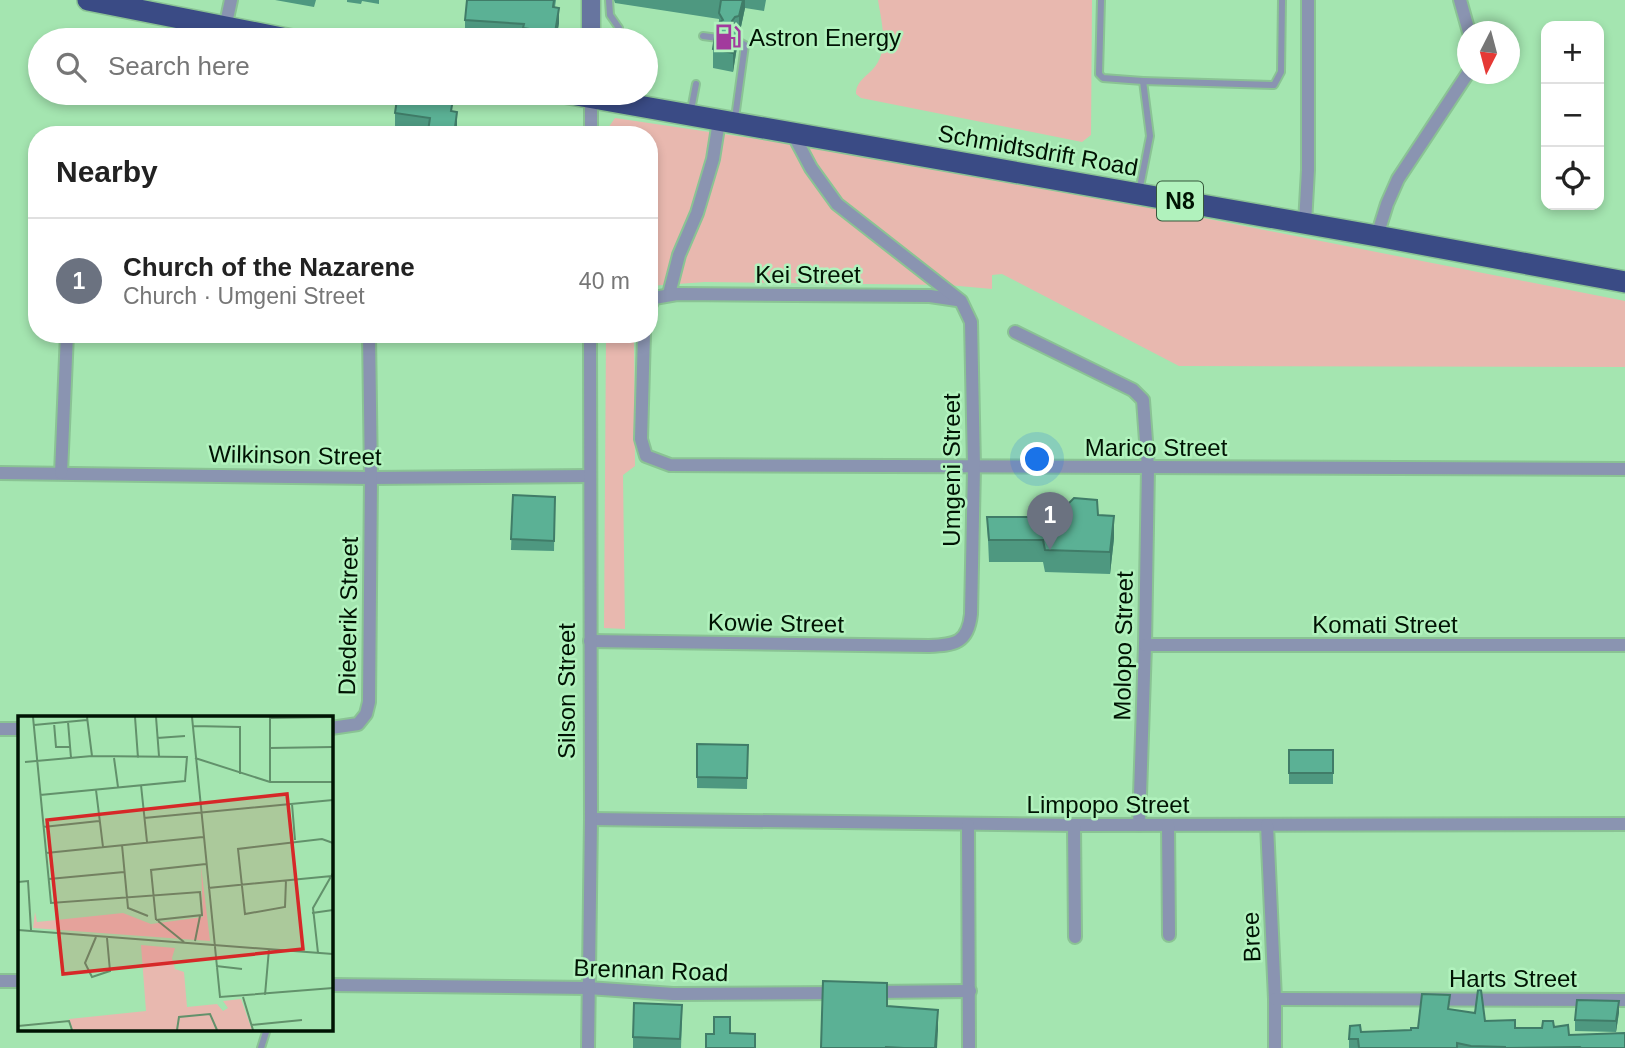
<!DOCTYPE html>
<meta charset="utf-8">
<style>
:root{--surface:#fff;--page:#f2f2f2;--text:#222;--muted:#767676;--line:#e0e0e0;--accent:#a23a9d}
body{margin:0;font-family:Arial,sans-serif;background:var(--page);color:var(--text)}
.controls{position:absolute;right:21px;top:21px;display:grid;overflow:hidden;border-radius:14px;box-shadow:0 4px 10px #0003}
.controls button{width:63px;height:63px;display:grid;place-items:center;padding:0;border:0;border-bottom:2px solid var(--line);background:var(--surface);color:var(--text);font:35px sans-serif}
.compass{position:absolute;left:1457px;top:21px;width:63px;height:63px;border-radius:50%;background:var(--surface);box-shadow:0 4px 10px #0003;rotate:186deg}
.you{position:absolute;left:1038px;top:460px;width:24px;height:24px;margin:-18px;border:5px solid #fff;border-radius:50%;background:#1a73e8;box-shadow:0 0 0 10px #1a73e833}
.badge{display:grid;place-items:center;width:46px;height:46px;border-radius:50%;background:var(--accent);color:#fff;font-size:23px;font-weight:700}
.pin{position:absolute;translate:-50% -58px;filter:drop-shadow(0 2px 4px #0008)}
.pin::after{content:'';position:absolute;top:37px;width:24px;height:21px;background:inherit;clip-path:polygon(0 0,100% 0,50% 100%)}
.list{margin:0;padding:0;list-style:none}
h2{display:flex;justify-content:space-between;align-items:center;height:91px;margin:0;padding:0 28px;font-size:30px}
h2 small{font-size:23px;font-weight:400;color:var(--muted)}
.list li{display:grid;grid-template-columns:46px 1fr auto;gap:21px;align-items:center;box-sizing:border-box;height:126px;padding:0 28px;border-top:2px solid var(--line)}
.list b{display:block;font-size:26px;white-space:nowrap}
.list p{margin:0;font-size:23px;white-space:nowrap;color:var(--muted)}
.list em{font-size:23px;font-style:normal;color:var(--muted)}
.icon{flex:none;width:38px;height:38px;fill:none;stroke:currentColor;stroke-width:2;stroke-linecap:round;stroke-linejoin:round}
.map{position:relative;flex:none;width:1625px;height:1048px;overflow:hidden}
.search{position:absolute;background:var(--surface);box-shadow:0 4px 10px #0003;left:28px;top:28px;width:630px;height:77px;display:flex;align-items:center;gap:18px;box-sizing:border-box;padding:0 24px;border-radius:38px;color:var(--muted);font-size:26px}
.panel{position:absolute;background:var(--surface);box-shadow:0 4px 10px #0003;left:28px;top:126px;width:630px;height:217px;border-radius:28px}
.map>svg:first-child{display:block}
</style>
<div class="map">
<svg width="1625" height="1048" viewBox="0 0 1625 1048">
<rect width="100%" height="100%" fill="#a4e5b0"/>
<g fill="#e8b8af">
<path d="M878 0H1092L1091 135 1082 142 861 98 856 94C856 79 871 75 878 62 888 44 881 20 878 0Z"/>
<polygon points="615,118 770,141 1123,202 1625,301 1625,367 1179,366 1002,274 992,275 992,289 948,285 705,282 649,286 649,135 608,135 608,128"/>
<polygon points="606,334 634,334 635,466 623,475 625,629 604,628"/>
</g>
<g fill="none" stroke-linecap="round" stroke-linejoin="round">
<g stroke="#8ac394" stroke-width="10">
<g id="lane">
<polyline points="609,0 610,15 619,28"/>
<polyline points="1101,0 1099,74 1103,78 1143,81"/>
<polyline points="703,36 718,38"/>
<polyline points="691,110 696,84"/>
<polyline points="735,118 745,45 738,41"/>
<polyline points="1139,192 1150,136 1143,81 1274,85 1281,72 1282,0"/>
<polyline points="261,1048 267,1029"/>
</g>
</g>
<g stroke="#8ac394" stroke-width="16">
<g id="street">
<polyline points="1460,0 1469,32"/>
<polyline points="225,28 231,0"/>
<polyline points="591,135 591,98"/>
<polyline points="1305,223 1308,170 1308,0"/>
<polyline points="1377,236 1387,204 1398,179 1468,73"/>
<polyline points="669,294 679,255 697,213 713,159 719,121"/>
<polyline points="649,308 654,298 677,294 930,296 957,300"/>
<polyline points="1015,332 1133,390 1143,400 1148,468 1145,645 1139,825"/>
<polyline points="644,334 641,439 646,456 670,465 1625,469"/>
<polyline points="0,473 371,478 590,476"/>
<polyline points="61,473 67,334"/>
<path d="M590 641 929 646C955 645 968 643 971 614L974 467 971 322 961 301 837 204 811 168 793 134"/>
<polyline points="1145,645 1625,645"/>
<polyline points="331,728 358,724 366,714 369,702 371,478 369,334"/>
<polyline points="0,729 19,729"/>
<polyline points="591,819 1074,825 1625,824"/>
<polyline points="968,825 969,1048"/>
<polyline points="1074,825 1075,937"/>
<polyline points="1168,825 1169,935"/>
<polyline points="1267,825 1275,999 1275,1048"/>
<polyline points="0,981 19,981"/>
<polyline points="331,985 588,988 673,994 840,993"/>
<polyline points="872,992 970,991"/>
<polyline points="1275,999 1625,1000"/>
<polyline points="588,1048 591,819 590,334"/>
</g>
</g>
<g stroke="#8ac394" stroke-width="21">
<polyline id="secondary" points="591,0 591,40"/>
</g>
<g stroke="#8ac394" stroke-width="24">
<g id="highway">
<polyline points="88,0 292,40"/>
<polyline points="565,93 1377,236 1625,282"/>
</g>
</g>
<use href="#lane" stroke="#8a94b1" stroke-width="6"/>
<use href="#street" stroke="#8a94b1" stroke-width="12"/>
<use href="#secondary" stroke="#67759f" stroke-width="18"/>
<use href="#highway" stroke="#3a4b85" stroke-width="21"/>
</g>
<g fill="#4e9880">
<polygon points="275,0 316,0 314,7"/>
<polygon points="347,0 379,0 379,4 362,1 361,4 347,2"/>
<polygon points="467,0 556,0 555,7 559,23 556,40 523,40 523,39 465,34 465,20"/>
<polygon points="614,0 766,0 764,11 745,8 739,36 737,36 737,47 733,72 713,68 713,49 719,23 719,19 615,3"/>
<polygon points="453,111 457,128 456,135 428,135 395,129 395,113"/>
<polygon points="513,495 555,497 554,551 511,550"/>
<polygon points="1098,515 1114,538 1110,574 1045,572 1043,562 989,562 987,517 1037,517"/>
<polygon points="697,744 748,745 747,789 697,788"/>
<rect x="1289" y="750" width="44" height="34"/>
<polygon points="1450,1009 1485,1021 1515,1028 1542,1028 1554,1027 1569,1035 1625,1048 1349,1048 1349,1039 1361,1032 1411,1030 1418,1028"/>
<polygon points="1619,1012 1616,1032 1575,1031 1575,1020"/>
<polygon points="682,1021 681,1048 633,1048 633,1037"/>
</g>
<g fill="#407c68">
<polygon points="743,0 745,0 745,8 739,36 739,16"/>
<polygon points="559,8 559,23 556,40 555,40 555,33"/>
<polygon points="737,28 737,47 733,72 733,53"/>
<polygon points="457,112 457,128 456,135 454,135"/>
<polygon points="1114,516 1114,538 1110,574 1110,552"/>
<polygon points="1619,1001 1619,1012 1616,1032 1616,1021"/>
<polygon points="938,1010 938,1030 937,1048 935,1048"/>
</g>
<g fill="#5bb195" stroke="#407c68" stroke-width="2">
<polygon points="467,0 554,0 553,7 559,8 555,33 523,28 524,24 465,20"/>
<polygon points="721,0 743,0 739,16 735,17 732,21 737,28 733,53 713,49 717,24 723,20 719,13"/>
<polygon points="432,96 453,99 451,111 457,112 454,135 428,131 430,118 395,113 397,99 421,103 421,98 432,100"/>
<polygon points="513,495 555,497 554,541 511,539"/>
<polygon points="1074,498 1097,500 1098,515 1114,516 1110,552 1045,550 1043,540 989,540 987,517 1037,517 1038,511 1060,512"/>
<polygon points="697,744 748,745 747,778 697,777"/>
<rect x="1289" y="750" width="44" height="23"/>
<polygon points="823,981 887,983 887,1006 938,1010 935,1048 904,1048 886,1047 886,1048 821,1048"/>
<polygon points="1478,990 1481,990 1485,1021 1515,1020 1515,1028 1542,1028 1543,1021 1553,1021 1554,1027 1568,1025 1569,1035 1625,1033 1625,1048 1578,1048 1579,1047 1505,1048 1505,1047 1471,1046 1457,1043 1457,1048 1359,1048 1358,1039 1349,1039 1350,1026 1360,1025 1361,1032 1411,1030 1411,1028 1418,1028 1422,994 1450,995 1448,1009 1475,1013"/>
<polygon points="1577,1000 1619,1001 1616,1021 1575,1020"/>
<polygon points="634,1003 682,1005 680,1039 633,1037"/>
<polygon points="714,1017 730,1017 730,1033 755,1034 755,1048 706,1048 706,1034 714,1034"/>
</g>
<defs>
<g id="fuel-bare" transform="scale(2.1)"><path d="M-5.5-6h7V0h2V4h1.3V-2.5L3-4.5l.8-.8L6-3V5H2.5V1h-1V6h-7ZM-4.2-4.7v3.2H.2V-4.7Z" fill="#a23a9d" stroke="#b1f2bd" stroke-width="2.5" paint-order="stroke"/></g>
</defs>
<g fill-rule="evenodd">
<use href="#fuel-bare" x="728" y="37"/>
</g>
<g text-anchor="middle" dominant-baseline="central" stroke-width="5" stroke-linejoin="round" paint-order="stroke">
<rect fill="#b1f2bd" stroke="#35563b" stroke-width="2" x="1157" y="181.5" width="46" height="39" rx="5"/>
<g font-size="23" font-weight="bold" fill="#001303">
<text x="1180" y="201">N8</text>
</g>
<g font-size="24" fill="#001303" stroke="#b1f2bd" text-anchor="start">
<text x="749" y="37">Astron Energy</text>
</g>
<g font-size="24" fill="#001303" stroke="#b1f2bd">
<text transform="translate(1038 150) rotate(10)">Schmidtsdrift Road</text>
<text x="808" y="274">Kei Street</text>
<text x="1156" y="447">Marico Street</text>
<text transform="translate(295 455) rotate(1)">Wilkinson Street</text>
<text transform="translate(951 470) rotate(-90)">Umgeni Street</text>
<text transform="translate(348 616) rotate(-89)">Diederik Street</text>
<text transform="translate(776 623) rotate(1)">Kowie Street</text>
<text x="1385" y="624">Komati Street</text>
<text transform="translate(1123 646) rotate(-89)">Molopo Street</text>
<text transform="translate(566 691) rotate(-90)">Silson Street</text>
<text x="1108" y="804">Limpopo Street</text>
<text transform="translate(1251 937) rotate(-92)">Bree</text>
<text transform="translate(651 970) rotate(2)">Brennan Road</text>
<text x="1513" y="978">Harts Street</text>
</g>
</g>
<g transform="translate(18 716)">
<rect width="315" height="315" fill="#a4e5b0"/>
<path d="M183 150 192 225 15 212 17 196 19 206 105 197 133 208 185 201ZM123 229 157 232 154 242 157 253 166 256 169 291 199 288 205 295 210 292 205 285 223 283 234 314H55L51 303 128 295Z" fill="#e8b8af"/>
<path fill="none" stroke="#62916b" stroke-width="2" d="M15 1 33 187 182 176 184 199 138 204M69 1 74 40M117 1 120 42M138 1 141 40M174 1 202 281 315 272M252 1V66M252 2 315 1M50 6 53 42M36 7 38 31H52M16 9 69 4M175 10 222 11V58M139 22 167 20M252 32 315 31M96 42 100 71M177 42 252 66H315M7 46 74 40 169 41 167 65 22 79M123 69 129 126M78 74 85 131M274 88 277 124M126 102 315 84M25 111 81 105M104 129 110 192 130 200M28 137 185 121M31 163 106 156M268 164 267 191 227 198 220 133 304 123 315 127M0 166 10 165 13 214M190 172 314 160M294 197 315 194M138 204 133 154 188 148M140 205 166 226M0 214 315 238M78 221 67 247 74 261 92 255 89 222M177 225 182 200M300 237 295 192 315 157M198 250 224 253M247 279 251 233M225 281 235 314M233 309 284 304M0 310 51 305 54 314M159 314 161 301 192 298 199 314"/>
<path fill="#d62828" fill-opacity="0.15" stroke="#d62828" stroke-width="3.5" d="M269 78 285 233 45 258 29 104Z"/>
<rect width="315" height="315" fill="none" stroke="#001303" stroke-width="3.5"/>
</g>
</svg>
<div class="controls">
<button>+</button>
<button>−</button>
<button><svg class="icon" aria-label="locate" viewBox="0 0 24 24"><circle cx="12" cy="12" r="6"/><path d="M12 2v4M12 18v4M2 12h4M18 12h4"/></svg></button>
</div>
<svg class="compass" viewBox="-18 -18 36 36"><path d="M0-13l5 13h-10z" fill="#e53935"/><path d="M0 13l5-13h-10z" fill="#767676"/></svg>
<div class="you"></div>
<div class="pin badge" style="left:1050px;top:550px;background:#6b7280">1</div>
<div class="search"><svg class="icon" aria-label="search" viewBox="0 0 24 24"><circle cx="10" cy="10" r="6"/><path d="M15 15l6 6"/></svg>Search here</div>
<section class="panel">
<h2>Nearby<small></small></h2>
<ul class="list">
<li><span class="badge" style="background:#6b7280">1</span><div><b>Church of the Nazarene</b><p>Church · Umgeni Street</p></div><em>40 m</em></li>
</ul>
</section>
</div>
